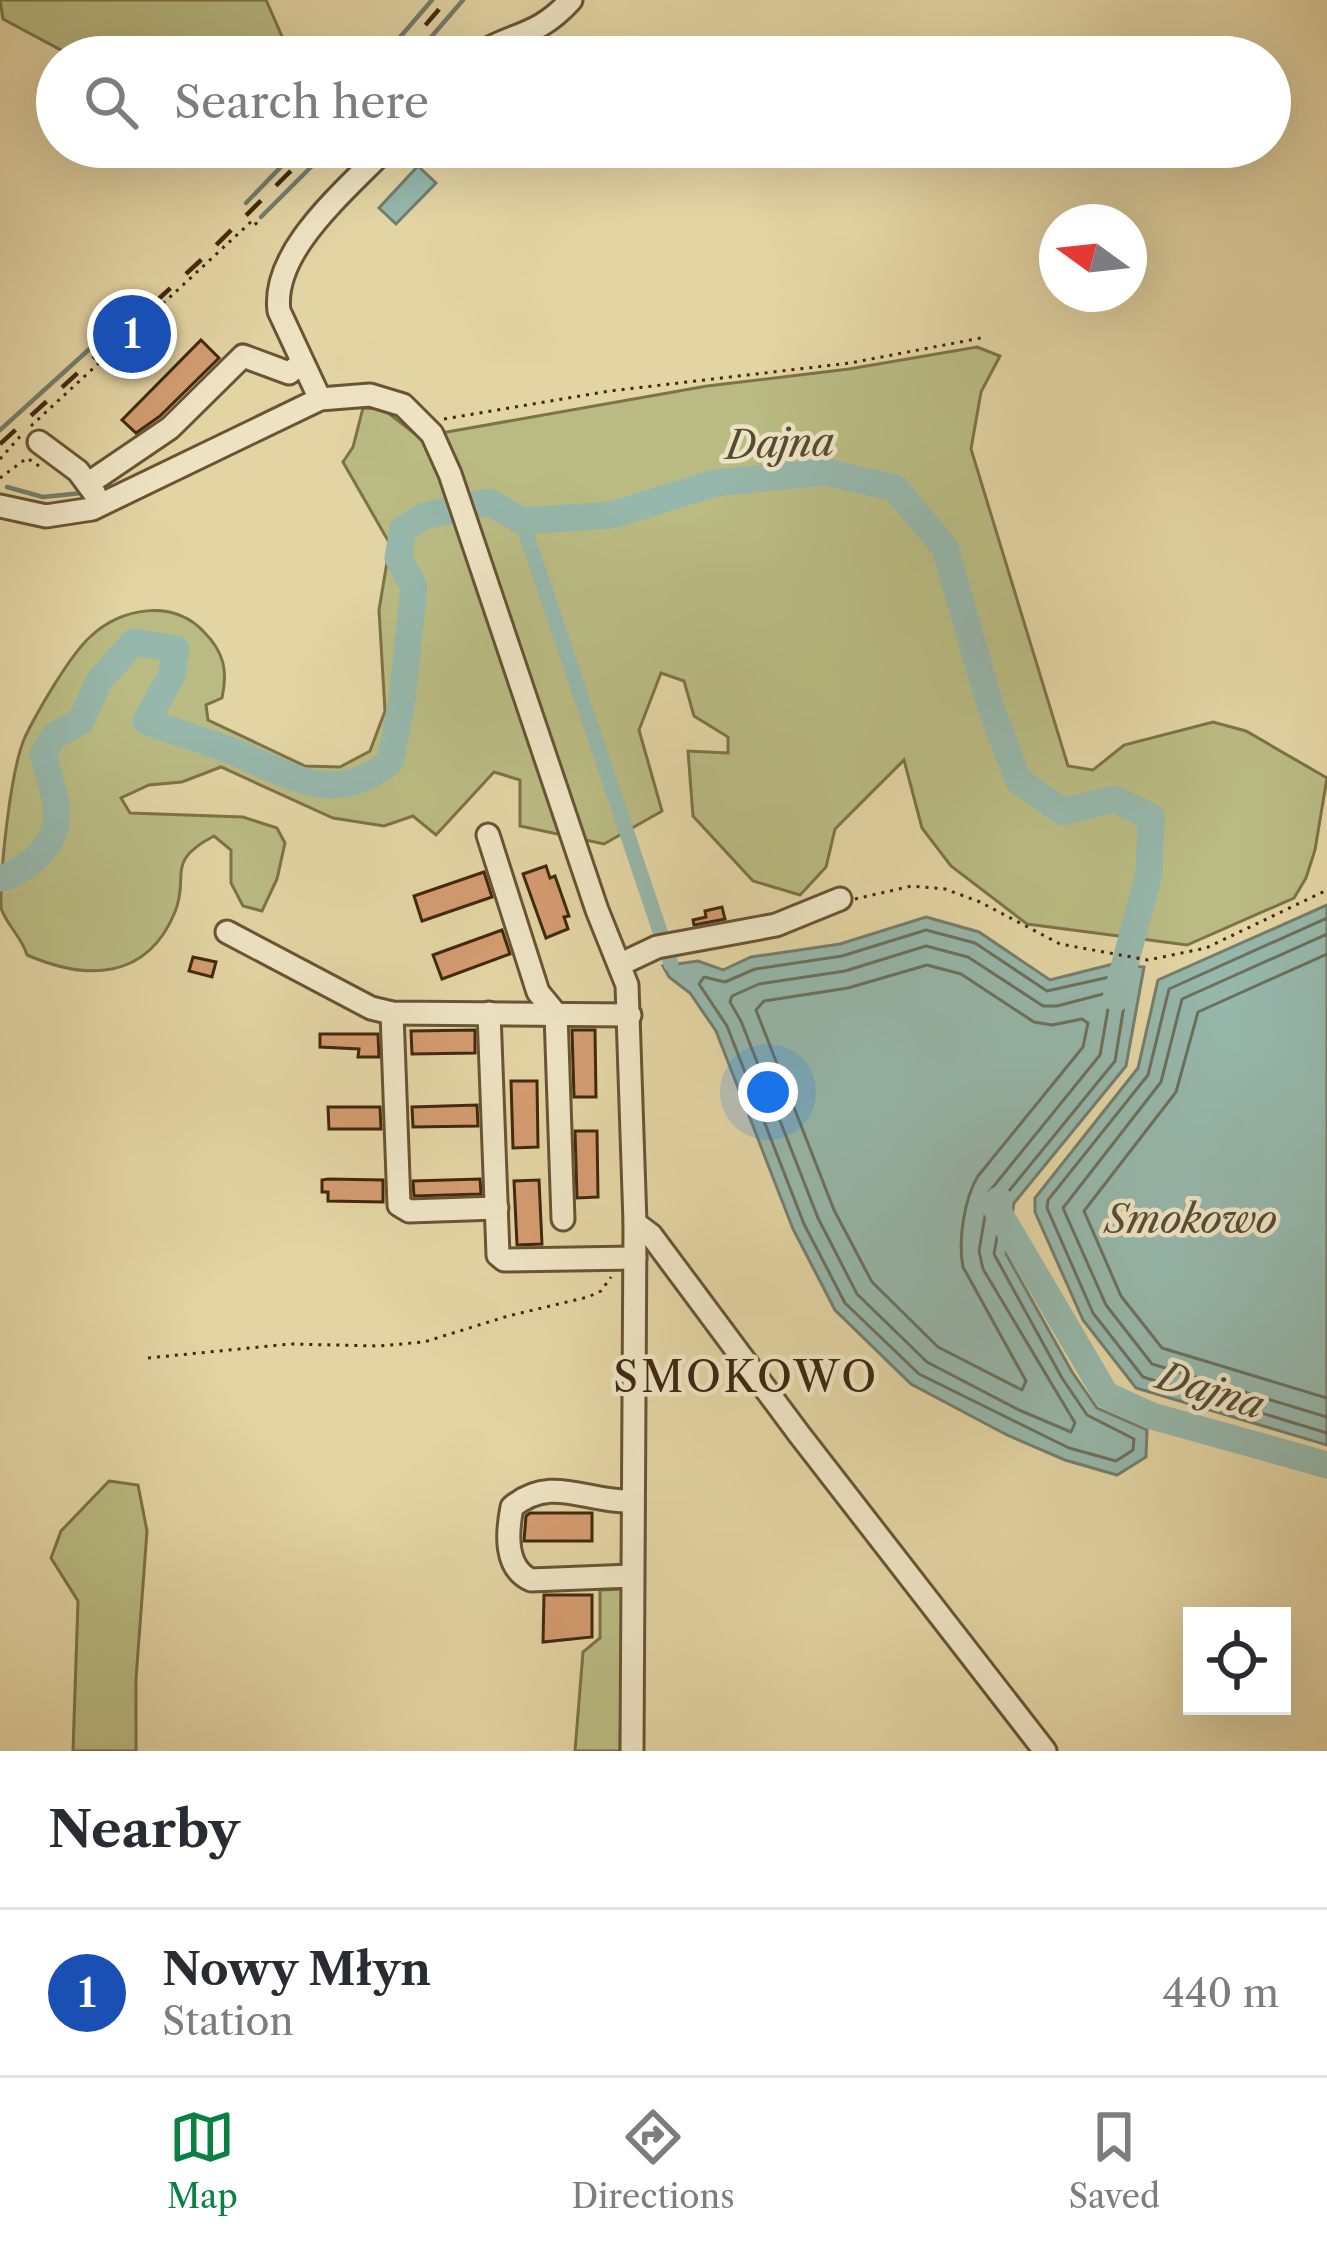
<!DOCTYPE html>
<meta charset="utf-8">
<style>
:root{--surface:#fff;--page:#f7f7f7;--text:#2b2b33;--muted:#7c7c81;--line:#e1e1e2;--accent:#0b8043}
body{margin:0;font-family:"Libre Caslon Text",serif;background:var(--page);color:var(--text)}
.controls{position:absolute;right:36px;bottom:36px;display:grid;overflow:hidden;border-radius:0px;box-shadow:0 12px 48px #0002}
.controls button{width:108px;height:108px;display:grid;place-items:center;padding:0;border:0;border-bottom:3px solid var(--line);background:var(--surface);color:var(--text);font:60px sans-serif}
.compass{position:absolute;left:1039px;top:204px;width:108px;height:108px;border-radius:50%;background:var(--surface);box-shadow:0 12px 48px #0002;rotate:285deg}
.you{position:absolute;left:768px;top:1092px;width:42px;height:42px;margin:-30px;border:9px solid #fff;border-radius:50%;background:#1a73e8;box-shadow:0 0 0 18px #1a73e833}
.badge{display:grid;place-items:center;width:78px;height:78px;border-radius:50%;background:var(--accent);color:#fff;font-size:39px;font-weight:700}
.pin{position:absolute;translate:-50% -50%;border:6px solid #fff;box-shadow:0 3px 12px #0006}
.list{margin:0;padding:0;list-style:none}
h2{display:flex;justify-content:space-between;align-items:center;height:156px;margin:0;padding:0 48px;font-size:51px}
h2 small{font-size:39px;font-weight:400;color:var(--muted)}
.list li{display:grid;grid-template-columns:78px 1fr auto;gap:36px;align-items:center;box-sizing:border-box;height:168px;padding:0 48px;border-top:3px solid var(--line)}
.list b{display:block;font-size:45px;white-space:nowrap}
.list p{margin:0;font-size:39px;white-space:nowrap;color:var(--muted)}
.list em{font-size:39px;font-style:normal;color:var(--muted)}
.icon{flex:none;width:66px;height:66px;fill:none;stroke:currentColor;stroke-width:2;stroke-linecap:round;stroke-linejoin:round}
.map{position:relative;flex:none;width:1327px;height:1751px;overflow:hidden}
.search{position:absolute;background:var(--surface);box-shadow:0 12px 48px #0002;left:36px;right:36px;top:36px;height:132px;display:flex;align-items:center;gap:30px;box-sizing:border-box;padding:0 42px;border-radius:66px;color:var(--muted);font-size:45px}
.sheet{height:324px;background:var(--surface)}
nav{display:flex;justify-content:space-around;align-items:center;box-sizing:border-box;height:168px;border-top:3px solid var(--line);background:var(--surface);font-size:33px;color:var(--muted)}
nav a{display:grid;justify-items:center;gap:6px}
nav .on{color:var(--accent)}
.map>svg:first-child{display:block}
</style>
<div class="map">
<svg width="1327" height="1751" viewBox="0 0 1327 1751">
<rect width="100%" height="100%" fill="#e3d4a3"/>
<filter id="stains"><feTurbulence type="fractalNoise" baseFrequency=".00167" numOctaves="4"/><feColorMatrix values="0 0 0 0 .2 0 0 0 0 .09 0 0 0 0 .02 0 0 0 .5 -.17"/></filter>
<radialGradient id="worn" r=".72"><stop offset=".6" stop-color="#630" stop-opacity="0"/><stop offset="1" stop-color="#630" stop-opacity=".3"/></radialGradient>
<g fill="#b9bb82" stroke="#7d7248" stroke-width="3">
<polygon points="0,0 266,0 291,57 74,57 3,19"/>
<path d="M977 347 1000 356 981 392 971 449 1068 766 1093 770 1124 745 1213 722 1246 731 1327 778 1315 850 1306 878 1294 898 1187 945 1027 924 951 866 922 828 904 760 835 829 826 867 800 895 753 881 693 816 688 751 728 753V737L694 716 684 681 661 673 639 730 662 811 604 844 520 826V780L494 772 436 835 413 816 384 826 333 818 221 767 182 782 149 785 121 798 130 813 243 817 277 828 285 843 277 879 262 911 243 906 231 883V850L214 836C164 862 190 875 175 912 147 980 87 981 27 955 22 937 7 926 1 908 0 873 10 771 25 737 37 712 70 655 90 637 121 607 173 599 204 632 224 652 228 671 222 698L206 705 208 720 305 766 340 767 370 751 385 711 379 610 390 544 343 462 353 447 363 408 383 409 419 437 707 386 849 369Z"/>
<polygon points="109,1481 138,1485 147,1531 136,1679 136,1751 73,1751 78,1601 51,1558 61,1531"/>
<polygon points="623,1589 620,1751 575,1751 583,1652 600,1638 600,1590"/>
</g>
<g fill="#96b7ab" stroke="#747e6d" stroke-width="3">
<polygon points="418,166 436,183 396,224 379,208"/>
<polygon points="1327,905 1327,1445 1136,1388 1083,1320 1035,1212 1035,1198 1138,1068 1158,980"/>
<polygon points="926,917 979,932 1050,980 1113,964 1144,967 1126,1066 1014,1203 1006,1254 1072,1372 1097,1408 1147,1430 1146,1457 1117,1475 1065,1460 1007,1435 911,1384 835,1310 793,1229 716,1031 690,993 669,977 663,966 698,961 723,970 751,957 840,944"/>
</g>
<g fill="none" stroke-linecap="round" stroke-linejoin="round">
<g stroke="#6c705d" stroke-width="3">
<polyline points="1327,918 1169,989 1148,1075 1048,1200 1047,1208 1093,1313 1143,1377 1327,1433"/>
<polygon points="926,930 975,943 1047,991 1114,976 1128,981 1115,1061 1004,1197 994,1254 1062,1378 1087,1415 1134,1439 1133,1450 1116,1461 1069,1448 919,1374 845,1303 804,1224 727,1026 699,984 704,977 725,982 755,969 842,956"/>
<polyline points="1327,934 1182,999 1161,1082 1063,1208 1106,1305 1152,1364 1327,1417"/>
<polygon points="926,946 968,957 1043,1006 1057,1006 1103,994 1110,998 1100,1055 989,1192 979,1251 983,1269 1075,1423 1071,1432 1019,1410 927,1362 857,1294 818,1218 741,1021 730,1002 732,996 759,984 845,971"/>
<polyline points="1327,954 1198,1012 1176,1092 1084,1211 1121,1296 1162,1348 1327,1398"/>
<path d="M927 965 961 974 1034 1022 1052 1025 1082 1019 1088 1023 1083 1047 978 1176C964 1199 958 1240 963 1267L1026 1381 1022 1390 938 1347 872 1282 834 1210 756 1010 764 1001 848 988Z"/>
</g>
<g stroke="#747e6d" stroke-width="4.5">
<polyline points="383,57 432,0"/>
<polyline points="414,57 463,0"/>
<polyline points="246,203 300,147"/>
<polyline points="261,217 331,147"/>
<polyline points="0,430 137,306"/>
<polyline points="104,486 115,487"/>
<polyline points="7,487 43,497 82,493"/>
</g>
<polyline stroke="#96b7ab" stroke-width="15" points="522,521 671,964"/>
<g stroke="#96b7ab" stroke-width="27">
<path d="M0 878C14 876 22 868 33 860 72 828 53 794 43 754L54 736 81 721 99 681 134 642 176 649 172 675 146 721C175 733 205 740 234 752 292 776 333 807 390 762L402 701 414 587 398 558 403 529 424 516 489 502 522 521 612 515 715 483 825 472 895 488 945 548 991 708 1018 780 1063 812 1114 799 1151 817 1149 873 1116 998"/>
<polyline points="999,1200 996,1208 1106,1395 1152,1416 1327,1465"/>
</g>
</g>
<g fill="#d39b70" stroke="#41290f" stroke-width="3">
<polygon points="201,340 219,358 160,416 136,433 122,420"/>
<polygon points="546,866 550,878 555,876 569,916 564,917 568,929 546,938 523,874"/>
<polygon points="484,872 492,897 422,921 414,896"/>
<polygon points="722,907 725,919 694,925 693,920 706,917 705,911"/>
<polygon points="502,930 510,954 442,979 433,955"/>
<polygon points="193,957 216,962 212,977 189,971"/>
<polygon points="475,1030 475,1053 412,1054 411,1031"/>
<polygon points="572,1030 595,1030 596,1097 574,1097"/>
<polygon points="320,1034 378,1034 379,1057 358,1057 359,1049 320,1047"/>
<polygon points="511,1081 537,1081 538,1147 513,1148"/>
<polygon points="477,1105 478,1126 413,1127 412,1107"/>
<polygon points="328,1107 380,1107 381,1129 329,1129"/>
<polygon points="575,1131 597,1131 598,1197 577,1198"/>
<polygon points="328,1179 383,1180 383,1202 328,1201 328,1192 322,1192 322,1180"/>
<polygon points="480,1179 481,1194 414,1196 413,1181"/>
<polygon points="539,1180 542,1244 517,1245 514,1181"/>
<polygon points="530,1513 592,1513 592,1541 524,1541 526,1516"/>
<polygon points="544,1595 592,1595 592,1637 543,1642"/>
</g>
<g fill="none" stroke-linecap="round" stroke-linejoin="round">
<g stroke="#6a5434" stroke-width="27">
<g id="minor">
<path d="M474 57C511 32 536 39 571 0"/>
<path d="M320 399 279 311C271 250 348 189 387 147"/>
<polyline points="39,442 78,471 95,494"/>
<polyline points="89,483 170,428 243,356 289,373 302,363"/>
<polyline points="0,506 46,516 92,509 320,399 370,395 403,405 432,434 450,474 597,910 627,985 635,1223 651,1235 799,1434 1045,1751"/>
<polyline points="488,835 538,992 556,1014 563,1219"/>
<polyline points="227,932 371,1008 392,1013 630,1015"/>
<polyline points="621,964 657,947 776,925 840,899"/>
<polyline points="392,1013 399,1205 409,1211 497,1208"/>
<polyline points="489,1013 498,1255 504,1260 635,1258"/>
<path d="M632 1576 531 1580C504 1568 507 1533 512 1507 552 1474 586 1503 632 1501"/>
<polyline points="632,1751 635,1223"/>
</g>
</g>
<g stroke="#41290f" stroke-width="3" stroke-dasharray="3 6" stroke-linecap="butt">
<polyline points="444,419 610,391 850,363 981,338"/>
<polyline points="31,426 253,220 258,226"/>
<polyline points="0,459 24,432"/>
<polyline points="0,478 27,458 39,466"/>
<polyline points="855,899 912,886 945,889 980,902 1060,944 1148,960 1206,948 1327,890"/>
<polyline points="148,1358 290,1344 378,1346 424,1342 508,1316 588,1297 601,1291 611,1277"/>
</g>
<use href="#minor" stroke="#ede3c3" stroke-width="21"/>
<g stroke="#41290f" stroke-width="4.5" stroke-dasharray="21 21" stroke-linecap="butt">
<polyline points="398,57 447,0"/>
<polyline points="0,444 200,261 315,147"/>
</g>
</g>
<g text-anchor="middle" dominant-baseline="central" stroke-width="9" stroke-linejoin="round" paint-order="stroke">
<g font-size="39" font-style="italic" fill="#564c36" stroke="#ede3c3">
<text transform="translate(780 443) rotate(-2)">Dajna</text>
<text x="1191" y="1219">Smokowo</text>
<text transform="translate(1211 1390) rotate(17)">Dajna</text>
</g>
<g font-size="42" letter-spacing="3" fill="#41290f" stroke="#ede3c3">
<text x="746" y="1377">SMOKOWO</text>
</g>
</g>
<rect width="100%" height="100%" filter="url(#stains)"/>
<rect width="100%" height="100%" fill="url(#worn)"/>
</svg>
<div class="controls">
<button><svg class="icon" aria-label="locate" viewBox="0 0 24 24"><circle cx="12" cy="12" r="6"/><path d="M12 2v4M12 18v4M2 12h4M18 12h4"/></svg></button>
</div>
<svg class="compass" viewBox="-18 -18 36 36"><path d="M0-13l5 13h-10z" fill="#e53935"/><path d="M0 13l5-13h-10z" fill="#7c7c81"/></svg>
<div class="you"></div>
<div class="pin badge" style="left:132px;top:334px;background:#1a4fb4">1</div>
<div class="search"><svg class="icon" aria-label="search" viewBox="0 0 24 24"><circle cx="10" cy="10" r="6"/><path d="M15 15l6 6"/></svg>Search here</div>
</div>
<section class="sheet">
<h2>Nearby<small></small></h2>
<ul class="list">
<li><span class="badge" style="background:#1a4fb4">1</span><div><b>Nowy Młyn</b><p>Station</p></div><em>440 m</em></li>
</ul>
</section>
<nav>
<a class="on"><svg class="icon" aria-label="map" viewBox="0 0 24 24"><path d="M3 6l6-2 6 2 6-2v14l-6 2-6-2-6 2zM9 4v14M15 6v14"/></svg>Map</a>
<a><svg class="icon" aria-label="directions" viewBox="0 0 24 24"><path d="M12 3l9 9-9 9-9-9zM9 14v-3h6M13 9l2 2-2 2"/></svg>Directions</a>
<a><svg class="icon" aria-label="saved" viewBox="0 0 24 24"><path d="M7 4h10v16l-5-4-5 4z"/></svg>Saved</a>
</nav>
